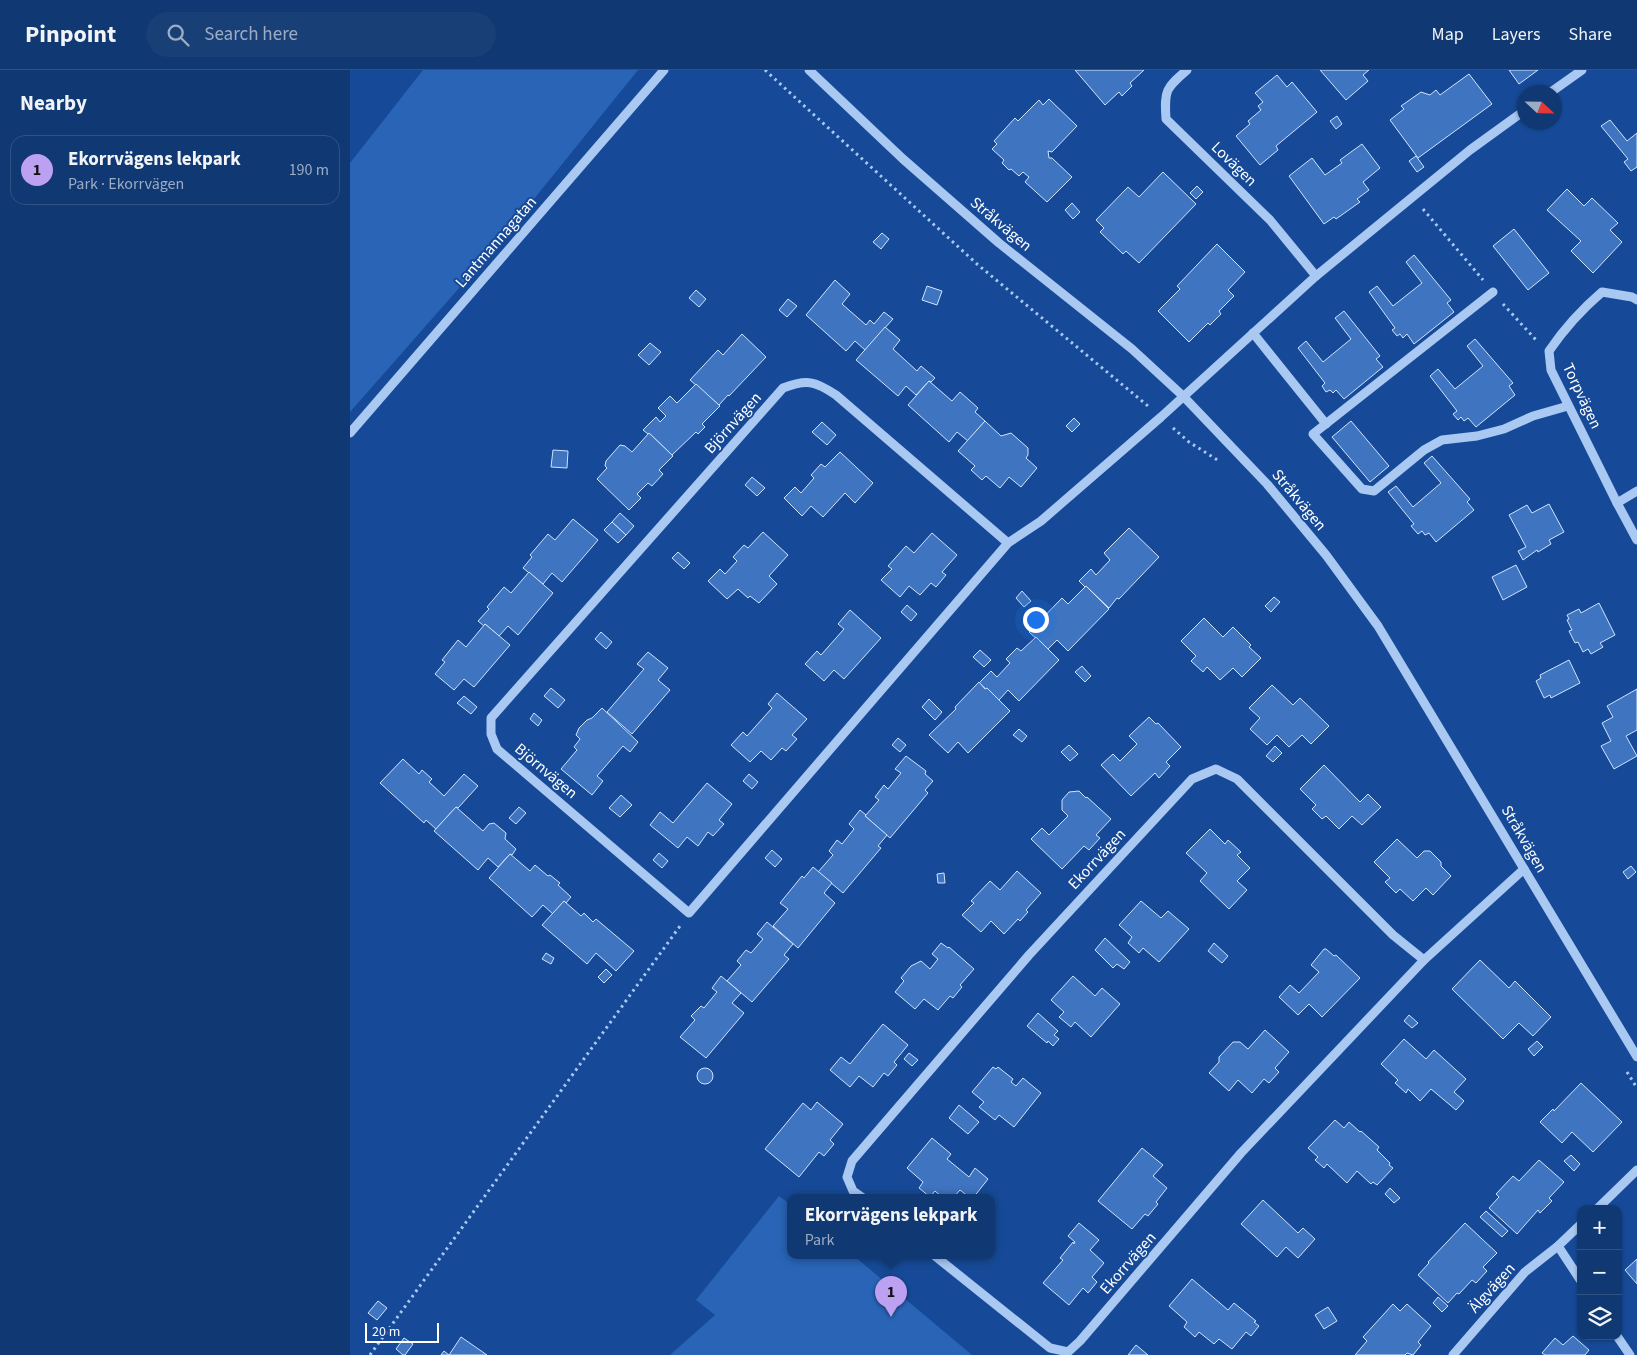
<!DOCTYPE html>
<meta charset="utf-8">
<style>
:root{--surface:#103872;--page:#193f77;--text:#f1f3f6;--muted:#9cacc4;--line:#305284;--accent:#bca0f2}
body{margin:0;font-family:"Source Sans 3",sans-serif;background:var(--page);color:var(--text)}
.controls{position:absolute;right:15px;bottom:15px;display:grid;overflow:hidden;border-radius:10px;box-shadow:0 1px 4px #0004}
.controls button{width:45px;height:45px;display:grid;place-items:center;padding:0;border:0;border-bottom:1px solid var(--line);background:var(--surface);color:var(--text);font:25px sans-serif}
.compass{position:absolute;left:1167px;top:15px;width:45px;height:45px;border-radius:50%;background:var(--surface);box-shadow:0 1px 4px #0004;rotate:112deg}
.scale{position:absolute;left:15px;bottom:12px;width:74px;box-sizing:border-box;padding-left:5px;border:2px solid #fff;border-top:0;font-size:14px;line-height:18px;white-space:nowrap;color:#fff;-webkit-text-stroke:4px #164a98;paint-order:stroke}
.you{position:absolute;left:685px;top:549px;width:18px;height:18px;margin:-12px;border:4px solid #fff;border-radius:50%;background:#1a73e8;box-shadow:0 0 0 8px #1a73e833}
.badge{display:grid;place-items:center;width:32px;height:32px;border-radius:50%;background:var(--accent);color:#111;font-size:16px;font-weight:700}
.pin{position:absolute;translate:-50% -41px;filter:drop-shadow(0 1px 2px #0008)}
.pin::after{content:'';position:absolute;top:26px;width:18px;height:15px;background:inherit;clip-path:polygon(0 0,100% 0,50% 100%)}
.popup{position:absolute;left:437px;top:1124px;width:208px;height:65px;box-sizing:border-box;display:grid;place-content:center;border-radius:10px;background:var(--surface);filter:drop-shadow(0 1px 4px #0005);font-size:16px;white-space:nowrap;color:var(--muted)}
.popup b{font-size:19px;color:var(--text)}
.popup::after{content:'';position:absolute;left:50%;top:100%;margin-left:-10px;border:10px solid transparent;border-top-color:var(--surface)}
.list{margin:0;padding:0;list-style:none}
h2{display:flex;justify-content:space-between;align-items:center;height:65px;margin:0;padding:0 20px;font-size:21px}
h2 small{font-size:16px;font-weight:400;color:var(--muted)}
.list li{display:grid;grid-template-columns:32px 1fr auto;gap:15px;align-items:center;box-sizing:border-box;height:70px;margin:0 10px 10px;padding:0 10px;border:1px solid var(--line);border-radius:15px}
.list b{display:block;font-size:19px;white-space:nowrap}
.list p{margin:0;font-size:16px;white-space:nowrap;color:var(--muted)}
.list em{font-size:16px;font-style:normal;color:var(--muted)}
.icon{flex:none;width:28px;height:28px;fill:none;stroke:currentColor;stroke-width:2;stroke-linecap:round;stroke-linejoin:round}
.map{position:relative;flex:none;width:1287px;height:1285px;overflow:hidden}
header{display:flex;align-items:center;gap:30px;box-sizing:border-box;height:70px;padding:0 25px;background:var(--surface);border-bottom:1px solid var(--line)}
header strong{font-size:24px}
nav{display:flex;gap:28px;margin-inline-start:auto;font-size:18px}
.search{width:350px;height:45px;background:var(--page);display:flex;align-items:center;gap:12px;box-sizing:border-box;padding:0 18px;border-radius:28px;color:var(--muted);font-size:19px}
main{display:flex}
aside{flex:1;background:var(--surface)}
.map>svg:first-child{display:block}
</style>
<header>
<strong>Pinpoint</strong>
<div class="search"><svg class="icon" aria-label="search" viewBox="0 0 24 24"><circle cx="10" cy="10" r="6"/><path d="M15 15l6 6"/></svg>Search here</div>
<nav><a>Map</a><a>Layers</a><a>Share</a></nav>
</header>
<main>
<aside>
<h2>Nearby<small></small></h2>
<ul class="list">
<li><span class="badge">1</span><div><b>Ekorrvägens lekpark</b><p>Park · Ekorrvägen</p></div><em>190 m</em></li>
</ul>
</aside>
<div class="map">
<svg width="1287" height="1285" viewBox="0 0 1287 1285">
<rect width="100%" height="100%" fill="#164a98"/>
<g fill="#2964b6">
<polygon points="73,0 288,0 147,175 0,342 0,93"/>
<polygon points="429,1126 441,1135 441,1186 504,1186 622,1285 320,1285 365,1245 346,1230"/>
</g>
<g fill="#3e74c0" stroke="#d1e3fc">
<polygon points="725,0 794,0 780,13 782,16 772,26 769,22 755,35"/>
<polygon points="970,0 1019,0 1013,5 1018,11 996,30"/>
<polygon points="1159,0 1188,0 1169,14"/>
<polygon points="1119,4 1142,34 1068,88 1040,50 1054,39 1051,36 1071,22 1080,25 1086,20 1090,25"/>
<polygon points="927,5 937,17 942,12 967,42 926,76 928,80 910,95 886,66 900,54 898,51 911,40 908,36 913,32 905,23"/>
<polygon points="699,29 727,56 702,82 698,81 699,88 702,88 722,107 697,132 675,112 679,107 673,102 669,106 661,99 659,100 652,93 654,90 642,79 647,74 644,71 665,48 668,51 689,30 693,35"/>
<polygon points="987,46 992,54 986,59 980,51"/>
<polygon points="1260,50 1277,71 1287,63 1287,97 1281,101 1274,92 1278,89 1251,56"/>
<polygon points="1012,74 1030,98 1013,112 1019,120 1007,129 1010,132 986,149 984,147 974,154 939,106 962,88 975,105 992,93 990,90"/>
<polygon points="1066,86 1074,97 1067,102 1059,91"/>
<polygon points="813,102 846,134 789,193 776,181 773,184 750,162 754,158 746,150 778,117 789,127"/>
<polygon points="847,116 853,122 846,129 840,123"/>
<polygon points="1217,119 1234,136 1242,128 1268,153 1260,160 1272,172 1243,203 1221,181 1231,171 1197,140"/>
<polygon points="722,133 730,142 723,149 715,140"/>
<polygon points="1164,159 1199,203 1178,220 1143,176"/>
<polygon points="532,163 539,169 531,179 523,172"/>
<polygon points="867,174 895,202 878,220 884,226 869,241 871,244 860,255 858,253 839,272 808,241 830,219 827,216"/>
<polygon points="1064,185 1101,230 1097,233 1104,242 1064,274 1057,264 1053,268 1050,264 1047,266 1042,260 1045,258 1019,222 1027,216 1043,236 1072,213 1056,192"/>
<polygon points="485,210 500,224 492,234 516,255 520,250 524,254 534,242 543,249 515,280 505,271 496,281 456,245"/>
<polygon points="577,216 592,221 587,235 572,230"/>
<polygon points="346,220 356,229 349,237 339,228"/>
<polygon points="438,229 447,236 437,247 429,240"/>
<polygon points="994,241 1030,286 1026,289 1033,297 994,329 986,320 983,323 980,320 976,322 972,316 975,313 948,278 956,271 973,292 1001,269 985,248"/>
<polygon points="535,257 550,270 543,279 567,301 571,296 585,308 581,312 579,311 566,325 556,316 548,326 506,290"/>
<polygon points="392,264 416,287 379,326 378,325 369,335 340,310 368,280 373,285"/>
<polygon points="1125,269 1163,313 1159,316 1165,325 1126,357 1118,348 1114,351 1111,347 1108,350 1103,344 1107,341 1080,306 1088,299 1105,319 1133,296 1117,276"/>
<polygon points="300,273 311,282 299,295 288,285"/>
<polygon points="579,311 602,331 610,322 628,338 625,342 635,351 618,371 607,362 599,372 558,335"/>
<polygon points="346,314 370,336 352,354 355,357 348,364 346,362 322,385 299,363 298,364 293,360 306,347 310,352 316,346 308,338 320,326 327,333"/>
<polygon points="724,348 730,354 722,362 716,356"/>
<polygon points="635,351 651,366 661,363 678,378 678,385 676,388 687,398 671,417 659,407 650,418 636,406 632,410 621,400 625,396 608,381"/>
<polygon points="1001,351 1039,396 1020,412 982,367"/>
<polygon points="472,352 486,365 477,375 462,362"/>
<polygon points="299,363 323,386 309,400 313,404 302,416 298,413 287,424 291,428 279,440 247,409 257,398 255,396 256,391 270,375 275,376 282,382"/>
<polygon points="203,380 218,381 217,398 201,397"/>
<polygon points="490,382 523,413 505,433 495,423 473,447 461,436 452,446 434,428 445,417 451,423 464,408 461,405 471,394 475,397"/>
<polygon points="1082,386 1120,429 1117,432 1124,440 1086,472 1079,463 1075,465 1072,461 1068,464 1061,456 1064,454 1038,422 1046,416 1063,437 1091,413 1074,393"/>
<polygon points="402,407 415,418 407,426 395,415"/>
<polygon points="1199,434 1214,462 1199,470 1201,474 1188,482 1187,480 1173,490 1168,481 1176,477 1159,445 1177,435 1182,443"/>
<polygon points="270,443 284,456 276,465 262,452"/>
<polygon points="223,449 248,470 212,512 202,503 193,514 173,498 182,487 180,485 198,464 205,470"/>
<polygon points="262,452 276,465 268,473 254,460"/>
<polygon points="779,458 809,487 769,529 767,528 759,538 736,516 735,517 729,511 741,499 746,505 760,490 754,483"/>
<polygon points="413,462 438,485 419,506 427,514 409,533 400,526 398,528 388,519 377,529 358,511 370,499 375,504 387,491 383,487 394,475 398,478"/>
<polygon points="582,463 607,485 592,502 596,505 586,517 581,513 570,525 559,516 550,527 531,510 542,499 538,496 556,476 564,483"/>
<polygon points="328,482 340,493 334,499 322,488"/>
<polygon points="1166,495 1177,517 1153,530 1142,507"/>
<polygon points="179,502 203,523 168,565 158,556 149,566 135,554 134,556 128,551 139,539 137,537 154,517 161,523"/>
<polygon points="736,516 759,539 718,581 707,570 698,579 679,562 712,528 718,534"/>
<polygon points="672,521 681,531 674,537 666,528"/>
<polygon points="924,527 930,532 921,542 915,536"/>
<polygon points="1249,533 1265,565 1250,573 1253,577 1241,584 1238,579 1233,582 1228,572 1225,573 1219,561 1222,560 1217,550 1219,549 1217,545 1229,539 1231,543"/>
<polygon points="557,535 567,544 561,551 551,542"/>
<polygon points="500,540 531,568 494,609 484,600 474,611 455,594 467,581 471,585 494,559 488,554"/>
<polygon points="854,548 873,567 883,557 901,575 899,577 911,588 892,607 883,598 870,610 857,597 853,602 841,591 846,586 831,571"/>
<polygon points="135,554 160,575 124,617 114,609 104,620 85,604 95,592 92,590 108,570 116,577"/>
<polygon points="251,562 262,572 256,579 245,569"/>
<polygon points="686,567 709,590 669,631 658,620 649,630 629,613 641,601 647,607 660,593 656,589 667,578 671,581"/>
<polygon points="630,580 641,590 634,597 623,587"/>
<polygon points="298,582 318,598 308,610 320,620 282,664 257,642 294,599 287,594"/>
<polygon points="1219,590 1230,613 1201,628 1200,625 1194,628 1186,611 1191,608 1190,605"/>
<polygon points="732,596 741,606 735,612 725,602"/>
<polygon points="629,612 635,619 637,618 660,641 618,683 608,672 598,683 579,665 606,639 605,637"/>
<polygon points="922,615 943,635 950,628 979,656 961,674 952,665 939,677 927,665 917,675 900,659 910,648 899,638"/>
<polygon points="201,618 215,630 208,638 194,626"/>
<polygon points="1287,619 1287,660 1276,666 1287,686 1264,699 1251,676 1261,671 1252,653 1263,647 1257,636"/>
<polygon points="427,623 457,649 442,665 447,669 436,681 432,678 421,690 411,681 400,692 381,675 393,662 397,666 422,638 418,634"/>
<polygon points="114,626 127,637 121,644 107,633"/>
<polygon points="579,629 592,642 585,650 572,637"/>
<polygon points="252,638 288,672 280,682 273,676 247,706 253,711 242,725 211,699 227,680 224,677 230,669 226,665 229,658 237,650 242,648"/>
<polygon points="184,643 192,650 188,656 180,649"/>
<polygon points="799,647 806,654 808,653 831,677 816,692 820,696 809,708 805,703 781,726 751,695 763,684 770,691 787,674 779,666"/>
<polygon points="669,659 677,666 672,672 663,665"/>
<polygon points="548,668 556,675 550,682 542,675"/>
<polygon points="719,675 728,684 720,691 711,682"/>
<polygon points="925,676 932,683 923,692 916,686"/>
<polygon points="556,686 576,701 575,704 583,711 575,720 578,723 540,768 515,746 529,730 525,727 534,715 538,719 551,703 545,699"/>
<polygon points="53,689 69,704 72,700 82,709 79,712 94,726 114,704 128,716 108,738 106,737 86,759 76,750 74,753 30,713"/>
<polygon points="974,695 1010,732 1018,724 1031,737 1012,755 1002,746 989,759 976,746 972,749 962,739 966,735 950,719"/>
<polygon points="399,704 408,712 402,719 393,711"/>
<polygon points="357,713 382,734 369,750 374,754 363,766 358,762 348,776 337,767 328,778 300,755 310,742 323,753"/>
<polygon points="729,721 736,728 737,727 761,749 746,765 750,768 739,780 734,776 712,799 681,769 692,758 699,765 718,746 712,740 712,730 719,722"/>
<polygon points="271,725 282,735 270,747 259,738"/>
<polygon points="106,737 133,761 139,754 144,753 156,763 155,769 166,779 162,785 160,784 148,797 138,788 128,800 84,761"/>
<polygon points="169,737 176,743 166,754 159,748"/>
<polygon points="510,740 516,745 515,746 537,765 528,776 531,778 493,823 468,802 483,785 479,781 487,770 492,774 504,759 499,754"/>
<polygon points="860,759 875,774 878,770 891,782 887,785 900,798 887,811 897,820 879,839 850,811 857,803 836,783"/>
<polygon points="1047,769 1067,788 1074,781 1080,781 1091,792 1091,796 1101,806 1083,825 1076,818 1063,831 1050,819 1046,823 1035,812 1040,808 1024,792"/>
<polygon points="422,780 432,789 425,797 415,788"/>
<polygon points="309,783 318,791 312,798 303,790"/>
<polygon points="160,784 180,801 185,795 198,806 200,805 210,813 208,815 221,827 216,833 214,831 203,844 193,835 182,847 139,808"/>
<polygon points="1281,796 1286,802 1278,809 1273,802"/>
<polygon points="463,797 482,813 474,823 485,833 448,878 423,856 438,839 430,833 452,806 454,808"/>
<polygon points="667,801 691,823 676,840 678,842 670,851 668,849 654,864 641,851 631,862 612,845 624,833 621,831 640,811 650,820"/>
<polygon points="594,803 595,813 588,813 587,804"/>
<polygon points="214,831 231,846 234,843 243,852 246,849 284,881 266,901 246,883 237,894 192,855"/>
<polygon points="791,831 811,848 818,841 839,859 809,892 793,878 789,883 778,873 782,867 769,855"/>
<polygon points="417,852 443,874 434,885 439,889 402,932 377,911 391,895 387,891 396,880 401,883 413,869 407,864"/>
<polygon points="755,868 780,892 774,899 767,894 763,898 745,880"/>
<polygon points="591,873 598,878 599,877 624,899 610,915 612,917 603,928 600,926 588,940 574,929 565,939 545,922 554,911 551,908 561,896 571,891 580,899 588,889 582,884"/>
<polygon points="864,873 878,886 872,893 858,881"/>
<polygon points="974,879 976,879 984,886 986,885 1010,908 972,947 959,934 948,945 929,927 940,915 949,923 969,902 961,895"/>
<polygon points="196,883 204,888 201,894 192,889"/>
<polygon points="1130,890 1159,918 1165,911 1201,947 1183,966 1169,953 1153,969 1102,919"/>
<polygon points="256,899 262,905 254,913 248,907"/>
<polygon points="371,906 391,923 382,933 394,943 356,988 330,967 345,950 341,946 351,936 354,938 367,922 362,918"/>
<polygon points="723,906 745,926 752,918 770,934 741,967 725,952 721,957 709,947 714,942 701,930"/>
<polygon points="688,943 708,961 704,965 709,969 703,976 698,971 697,973 677,956"/>
<polygon points="1059,945 1068,953 1062,958 1054,951"/>
<polygon points="533,954 558,975 544,992 547,995 538,1006 534,1003 523,1017 509,1006 500,1017 480,1000 491,987 500,994"/>
<polygon points="915,960 939,982 925,998 929,1002 919,1013 914,1009 902,1023 888,1010 879,1021 859,1003 869,992 869,987 883,972 890,972 898,979"/>
<polygon points="1054,969 1076,989 1084,980 1116,1009 1104,1022 1114,1031 1106,1040 1081,1019 1070,1031 1058,1019 1056,1023 1045,1013 1048,1010 1031,994"/>
<polygon points="1187,971 1193,977 1184,986 1178,979"/>
<polygon points="559,983 568,990 562,996 554,989"/>
<polygon points="643,997 646,999 648,997 663,1009 661,1012 666,1016 673,1008 691,1023 664,1057 649,1045 645,1050 629,1037 634,1032 622,1022"/>
<circle cx="355" cy="1006" r="8"/>
<polygon points="1231,1013 1272,1052 1243,1082 1222,1062 1212,1073 1190,1052 1203,1039 1204,1041"/>
<polygon points="467,1032 493,1054 480,1070 484,1074 474,1086 469,1082 449,1107 415,1079 453,1033 461,1040"/>
<polygon points="609,1035 629,1052 618,1064 599,1048"/>
<polygon points="985,1050 994,1058 999,1052 1010,1062 1011,1061 1029,1077 1027,1080 1040,1093 1039,1095 1043,1098 1027,1115 1023,1112 1021,1114 1007,1101 997,1113 977,1094 974,1098 965,1090 968,1087 958,1078"/>
<polygon points="582,1068 601,1084 597,1089 619,1107 625,1098 638,1109 623,1128 620,1128 610,1120 603,1128 593,1128 585,1121 580,1127 569,1118 573,1112 557,1098"/>
<polygon points="792,1078 813,1095 803,1106 817,1118 806,1132 808,1134 798,1146 795,1144 782,1159 748,1131"/>
<polygon points="1221,1085 1230,1094 1224,1101 1214,1091"/>
<polygon points="1189,1090 1214,1112 1199,1128 1202,1131 1190,1143 1188,1140 1167,1164 1139,1138 1149,1127 1146,1124 1163,1106 1169,1111"/>
<polygon points="1040,1118 1050,1128 1044,1133 1035,1124"/>
<polygon points="913,1130 948,1163 953,1158 965,1169 948,1188 936,1177 927,1187 891,1154"/>
<polygon points="1136,1141 1158,1161 1152,1167 1130,1147"/>
<polygon points="729,1153 749,1170 740,1180 754,1193 742,1207 747,1212 738,1223 733,1218 719,1235 693,1213 713,1190 710,1188 723,1172 724,1174 725,1172 718,1166"/>
<polygon points="1115,1153 1147,1183 1133,1197 1137,1201 1126,1213 1122,1210 1109,1224 1107,1223 1098,1233 1068,1205 1079,1193 1078,1192"/>
<polygon points="1287,1189 1287,1214 1275,1200"/>
<polygon points="842,1209 878,1240 884,1233 906,1251 904,1252 909,1256 901,1266 896,1262 882,1279 869,1269 864,1274 849,1262 845,1267 834,1257 837,1252 819,1236"/>
<polygon points="1088,1227 1098,1236 1092,1242 1083,1233"/>
<polygon points="28,1231 37,1238 27,1250 18,1243"/>
<polygon points="1043,1234 1050,1241 1057,1234 1081,1256 1068,1272 1071,1275 1063,1285 1057,1283 1055,1285 1005,1285 1017,1271 1013,1267"/>
<polygon points="978,1237 987,1251 974,1259 965,1245"/>
<polygon points="1223,1266 1239,1280 1235,1285 1195,1285 1192,1283 1205,1268 1213,1275"/>
<polygon points="111,1267 137,1285 91,1285 94,1281 99,1285"/>
<polygon points="54,1268 63,1274 55,1285 53,1285 46,1279"/>
<polygon points="786,1275 798,1285 778,1285"/>
</g>
<g fill="none" stroke-linecap="round" stroke-linejoin="round">
<g stroke="#a9c8f2" stroke-width="3" stroke-dasharray="2.5 4" stroke-linecap="butt">
<polyline points="415,0 627,194 798,336"/>
<polyline points="1073,139 1133,210"/>
<polyline points="1153,234 1186,270"/>
<polyline points="823,358 839,372 869,391"/>
<polyline points="1277,1002 1287,1018"/>
<polyline points="20,1285 330,856"/>
</g>
<g stroke="#a9c8f2" stroke-width="9">
<polyline points="459,0 553,89 649,173 782,279 833,326 917,414 976,485 1028,556 1287,987"/>
<path d="M837 0C816 18 814 20 816 49L920 150 966 206"/>
<polyline points="1201,22 1232,0"/>
<polyline points="1143,222 963,364 1012,419 1024,421 1074,380 1092,370 1127,366 1154,359 1183,346 1218,336"/>
<path d="M1287 230 1282 227 1252 222C1231 240 1214 259 1199 281L1201 300 1267 433 1287 470"/>
<polyline points="903,263 976,354"/>
<polyline points="0,363 314,0"/>
<polyline points="1267,433 1287,421"/>
<path d="M658 473 486 325C465 311 457 309 433 318L141 648V664L147 679 339 843 658 473 691 451 811 347 966 206 1120 80 1174 41"/>
<polyline points="513,1128 503,1121 497,1107 502,1091 679,885 842,709 866,699 887,709 1043,865 1074,890"/>
<polyline points="1247,1139 1287,1100"/>
<polyline points="1208,1176 1231,1211"/>
<polyline points="585,1186 700,1278 718,1282 730,1271 891,1083 1074,890 1174,799"/>
<polyline points="1267,1266 1280,1285"/>
<polyline points="1103,1285 1175,1202 1208,1176 1231,1154"/>
</g>
</g>
<g text-anchor="middle" dominant-baseline="central" stroke-width="4" stroke-linejoin="round" paint-order="stroke">
<g font-size="16" fill="#fff" stroke="#164a98">
<text transform="translate(884 94) rotate(44)">Lovägen</text>
<text transform="translate(651 154) rotate(40)">Stråkvägen</text>
<text transform="translate(146 172) rotate(-49)">Lantmannagatan</text>
<text transform="translate(1232 326) rotate(65)">Torpvägen</text>
<text transform="translate(383 353) rotate(-48)">Björnvägen</text>
<text transform="translate(949 430) rotate(50)">Stråkvägen</text>
<text transform="translate(196 701) rotate(40)">Björnvägen</text>
<text transform="translate(1174 769) rotate(60)">Stråkvägen</text>
<text transform="translate(747 789) rotate(-47)">Ekorrvägen</text>
<text transform="translate(778 1193) rotate(-49)">Ekorrvägen</text>
<text transform="translate(1142 1218) rotate(-48)">Älgvägen</text>
</g>
</g>
</svg>
<div class="controls">
<button>+</button>
<button>−</button>
<button><svg class="icon" aria-label="layers" viewBox="0 0 24 24"><path d="M12 4l9 5-9 5-9-5zM3 14l9 5 9-5"/></svg></button>
</div>
<svg class="compass" viewBox="-18 -18 36 36"><path d="M0-13l5 13h-10z" fill="#e53935"/><path d="M0 13l5-13h-10z" fill="#9cacc4"/></svg>
<div class="scale">20 m</div>
<div class="you"></div>
<div class="pin badge" style="left:541px;top:1247px">1</div>
<div class="popup"><b>Ekorrvägens lekpark</b>Park</div>
</div>
</main>
